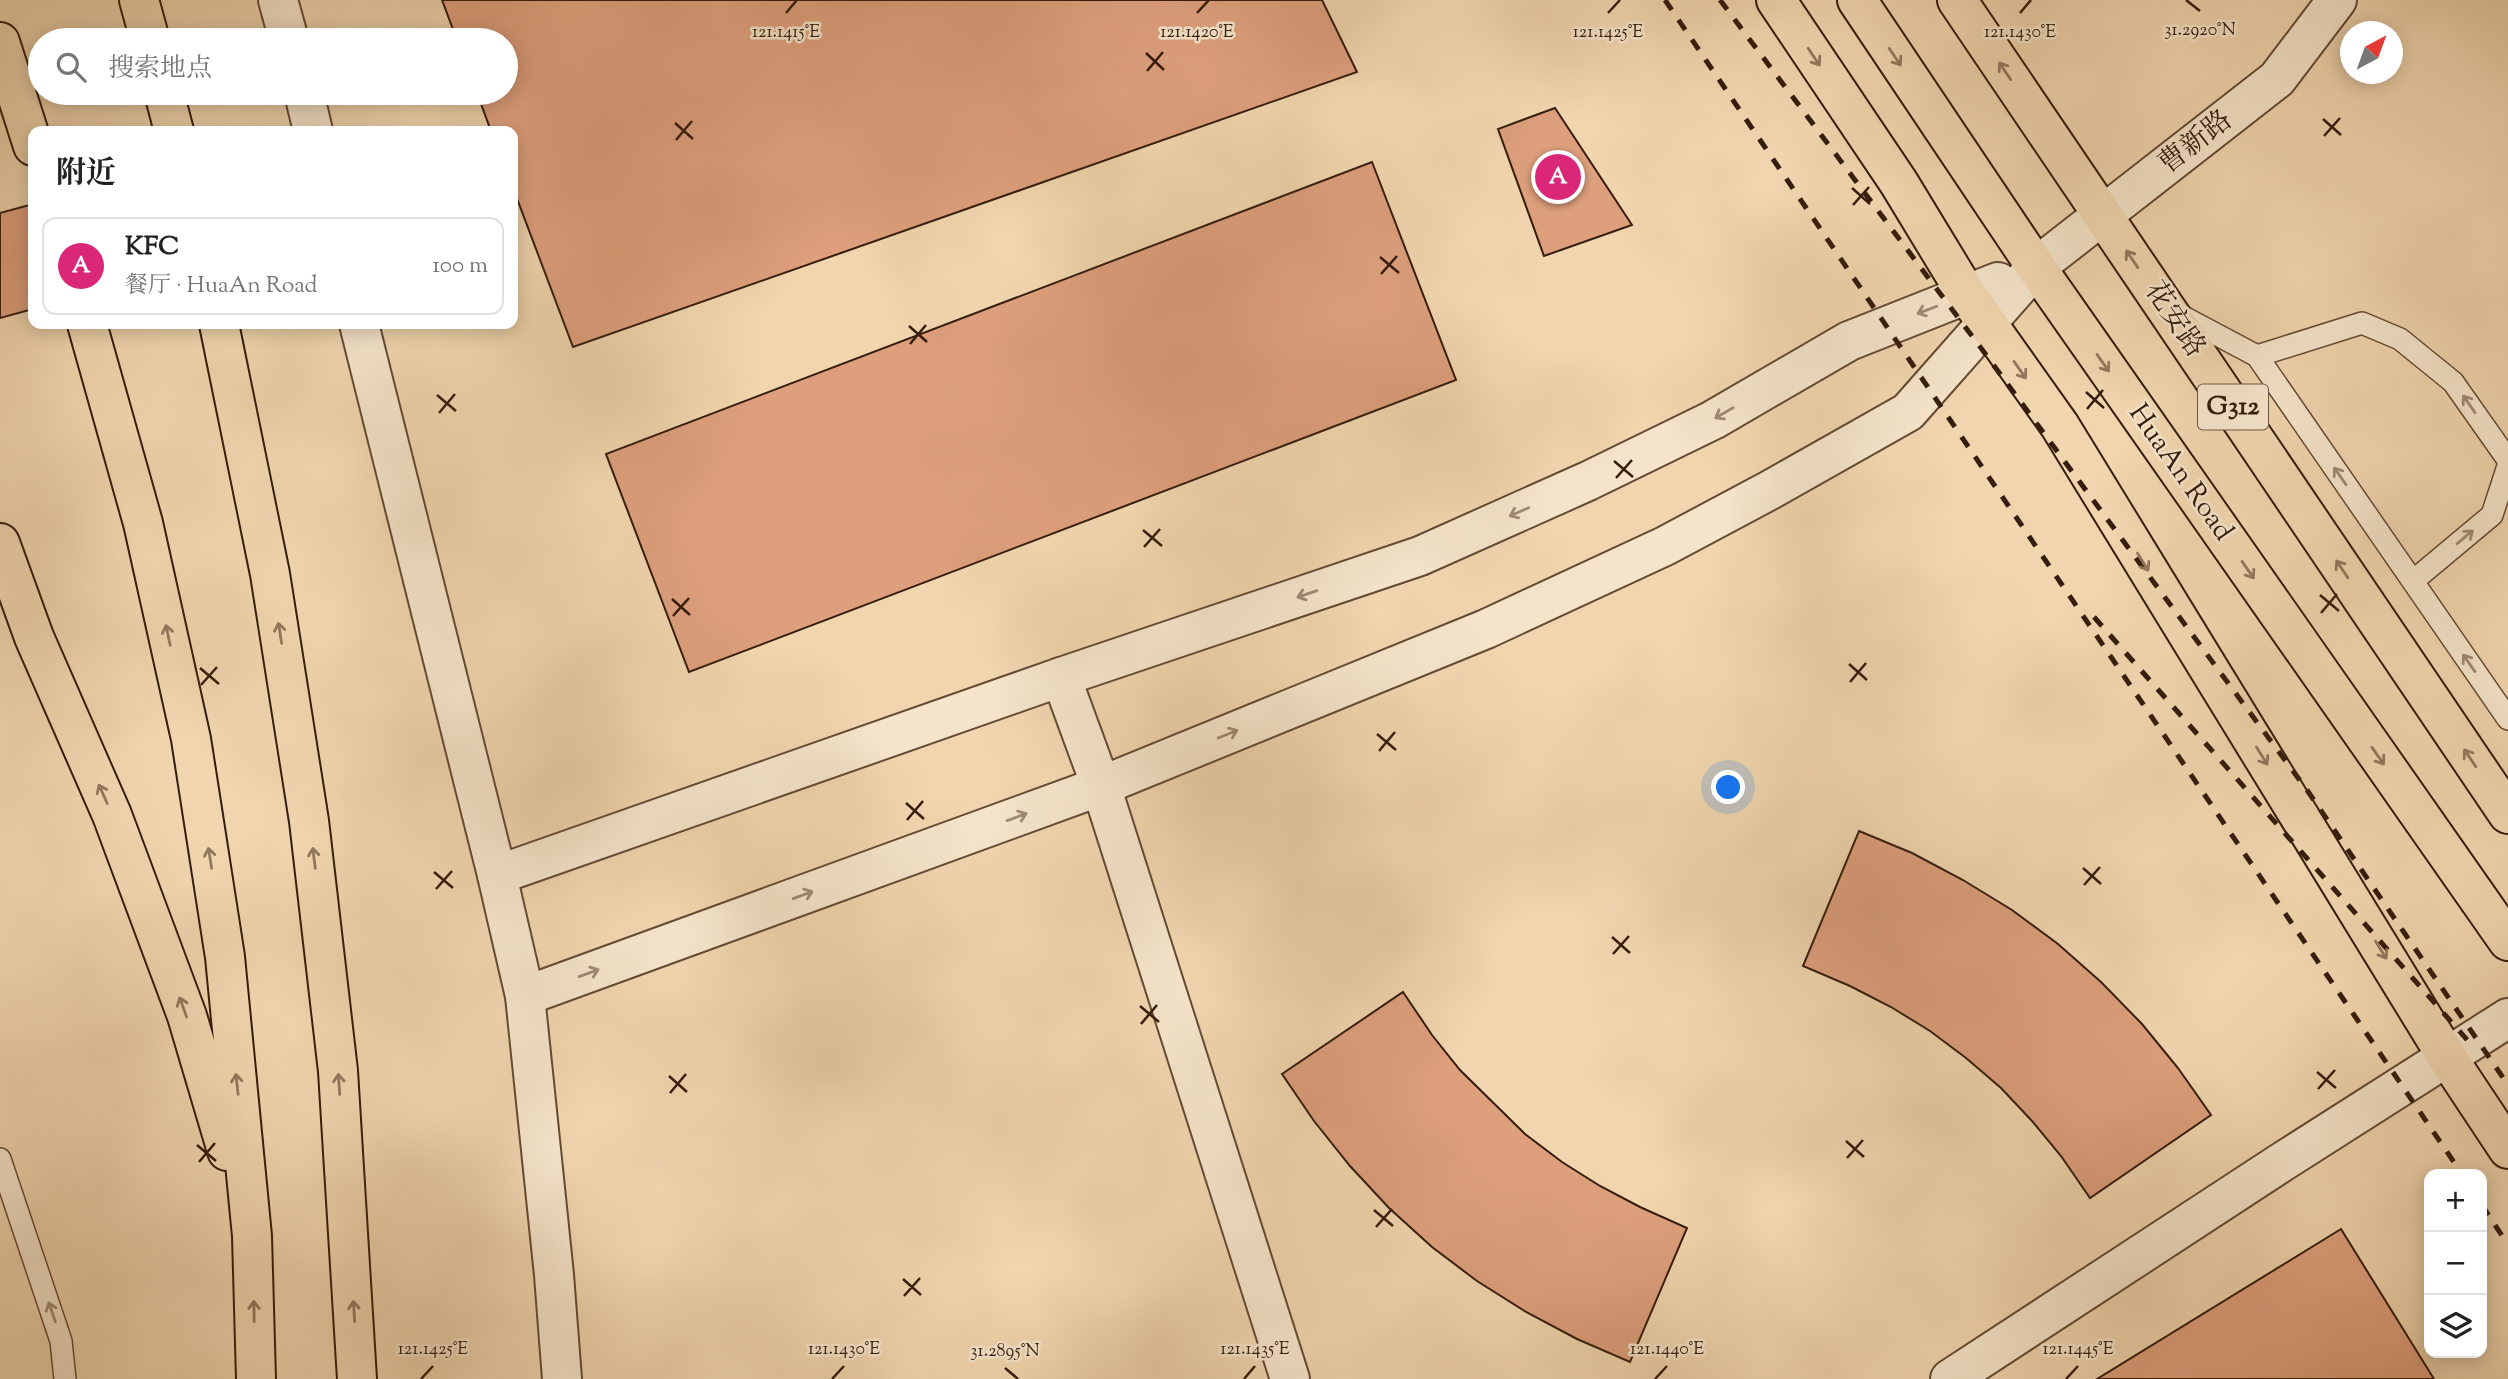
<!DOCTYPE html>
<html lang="zh">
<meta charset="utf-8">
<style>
:root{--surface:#fff;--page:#f6f6f6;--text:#222;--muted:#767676;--line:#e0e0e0;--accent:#db2777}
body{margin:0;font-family:"Sorts Mill Goudy","Noto Serif SC",serif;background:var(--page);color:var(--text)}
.controls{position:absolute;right:21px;bottom:21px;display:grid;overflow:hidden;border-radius:14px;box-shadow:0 4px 18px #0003}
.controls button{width:63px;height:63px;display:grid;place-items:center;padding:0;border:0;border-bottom:2px solid var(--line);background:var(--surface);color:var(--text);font:35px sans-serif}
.compass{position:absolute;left:2340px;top:21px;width:63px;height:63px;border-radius:50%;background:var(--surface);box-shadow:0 4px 18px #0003;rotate:41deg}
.you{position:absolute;left:1729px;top:788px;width:24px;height:24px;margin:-18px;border:5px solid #fff;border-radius:50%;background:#1a73e8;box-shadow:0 0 0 10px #1a73e833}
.badge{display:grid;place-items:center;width:46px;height:46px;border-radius:50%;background:var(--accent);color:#fff;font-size:23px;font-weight:700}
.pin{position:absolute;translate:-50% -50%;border:4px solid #fff;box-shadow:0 2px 7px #0006}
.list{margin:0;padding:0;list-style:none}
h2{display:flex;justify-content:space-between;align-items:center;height:91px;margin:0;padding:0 28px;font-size:30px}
h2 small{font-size:23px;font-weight:400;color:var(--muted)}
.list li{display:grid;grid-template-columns:46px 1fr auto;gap:21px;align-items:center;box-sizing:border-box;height:98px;margin:0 14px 14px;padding:0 14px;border:2px solid var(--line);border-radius:14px}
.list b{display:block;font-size:26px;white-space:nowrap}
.list p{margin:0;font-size:23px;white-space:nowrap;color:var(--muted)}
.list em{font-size:23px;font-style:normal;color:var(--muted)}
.icon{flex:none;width:38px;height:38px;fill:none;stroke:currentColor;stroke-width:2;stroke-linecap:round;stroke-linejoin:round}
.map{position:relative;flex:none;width:2508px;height:1379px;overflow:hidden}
.search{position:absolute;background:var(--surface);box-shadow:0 4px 18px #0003;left:28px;top:28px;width:490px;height:77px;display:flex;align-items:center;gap:18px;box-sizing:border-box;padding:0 24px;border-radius:38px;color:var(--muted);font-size:26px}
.panel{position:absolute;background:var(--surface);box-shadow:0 4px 18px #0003;left:28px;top:126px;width:490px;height:203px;border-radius:14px}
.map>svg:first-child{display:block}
</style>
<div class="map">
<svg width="2508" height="1379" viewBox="0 0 2508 1379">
<rect width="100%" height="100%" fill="#f0d5ae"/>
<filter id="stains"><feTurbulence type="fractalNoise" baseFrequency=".00286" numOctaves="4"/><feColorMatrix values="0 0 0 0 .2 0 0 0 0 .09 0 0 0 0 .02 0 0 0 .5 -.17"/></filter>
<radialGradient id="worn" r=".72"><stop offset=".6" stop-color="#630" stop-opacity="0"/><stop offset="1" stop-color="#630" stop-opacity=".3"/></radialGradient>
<g fill="#dd9f7c" stroke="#351c0c" stroke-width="2">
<polygon points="442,0 1322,0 1357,72 573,347 513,188 513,131 491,131 477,93 506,93 506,40 457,40"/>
<polygon points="1555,108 1632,225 1544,256 1498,129"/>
<polygon points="1372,162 1456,380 689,672 606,454"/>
<polygon points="33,204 33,309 0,318 0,213"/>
<polygon points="1859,831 1912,853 1963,880 2012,910 2058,944 2101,982 2142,1024 2178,1068 2211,1115 2090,1198 2061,1156 2032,1121 2001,1088 1966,1058 1930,1031 1891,1007 1850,986 1803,966"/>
<polygon points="1403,992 1432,1035 1460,1070 1525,1134 1562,1162 1600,1186 1640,1207 1687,1228 1630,1362 1577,1339 1526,1312 1477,1281 1432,1247 1389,1208 1350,1166 1314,1121 1282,1074"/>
<polygon points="2341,1229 2434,1379 2097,1379"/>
</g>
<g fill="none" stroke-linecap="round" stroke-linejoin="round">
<g stroke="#644a34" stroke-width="24">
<g id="lane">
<polyline points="2176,313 2257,356 2508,719"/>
<polyline points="2257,356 2362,323 2400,339 2453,382 2508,460"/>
<polyline points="2413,581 2492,515 2508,466"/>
<polyline points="0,1159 61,1341 65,1379"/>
</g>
</g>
<g stroke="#644a34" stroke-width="42">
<g id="street">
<polyline points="278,0 289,40"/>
<polyline points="304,93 313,131"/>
<polyline points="359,324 497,875 525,996 554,1275 562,1379"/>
<polyline points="1061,677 1101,786 1290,1379"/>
<polyline points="497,875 1061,677 1420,556 1588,481 1713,420 1849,341 1998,282"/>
<polyline points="525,996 1101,786 1486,629 1665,546 1770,490 1908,412 2036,267 2277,79 2337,0"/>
<polyline points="1950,1379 2282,1162 2508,1018"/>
</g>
</g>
<g stroke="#351c0c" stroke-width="42">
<g id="highway">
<polyline points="139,0 150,40"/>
<polyline points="1776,0 1899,183 1967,295 2060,426 2447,1057 2508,1149"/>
<polyline points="1857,0 2036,267 2508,941"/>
<polyline points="1957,0 2508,814"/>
<polyline points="0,42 33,146"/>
<polyline points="164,93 174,131"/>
<polyline points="87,324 143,523 191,739 225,957 252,1236 256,1379"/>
<polyline points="219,324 270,574 309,821 338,1071 357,1379"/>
<polyline points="0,543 34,637 112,815 187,1016 227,1151"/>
</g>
</g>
<use href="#lane" stroke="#f5e4ca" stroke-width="21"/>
<use href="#street" stroke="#f5e4ca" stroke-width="38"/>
<use href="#highway" stroke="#f0d5ae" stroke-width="38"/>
<g stroke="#351c0c" stroke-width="5" stroke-dasharray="12 12" stroke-linecap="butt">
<polyline points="1665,0 2462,1174"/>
<polyline points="1720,0 1978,344 2307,790 2508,1085"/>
<polyline points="2094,617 2469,1042"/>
<polyline points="2482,1205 2508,1245"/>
</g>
</g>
<defs><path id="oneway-shaft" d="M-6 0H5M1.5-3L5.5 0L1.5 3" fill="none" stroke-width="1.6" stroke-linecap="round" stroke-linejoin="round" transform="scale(1.75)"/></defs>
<g stroke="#92785d">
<use href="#oneway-shaft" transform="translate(1814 57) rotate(56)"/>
<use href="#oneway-shaft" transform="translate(1895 57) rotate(56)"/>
<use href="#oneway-shaft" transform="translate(2005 71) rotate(-124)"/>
<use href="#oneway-shaft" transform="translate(2132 259) rotate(-124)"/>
<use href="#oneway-shaft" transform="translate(2103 363) rotate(55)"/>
<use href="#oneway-shaft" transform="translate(2020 370) rotate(55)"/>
<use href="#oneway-shaft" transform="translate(2143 562) rotate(58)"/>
<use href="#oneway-shaft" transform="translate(2342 569) rotate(-124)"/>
<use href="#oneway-shaft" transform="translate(2248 570) rotate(55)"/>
<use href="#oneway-shaft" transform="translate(280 633) rotate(-99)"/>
<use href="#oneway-shaft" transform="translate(168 635) rotate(-102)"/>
<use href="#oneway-shaft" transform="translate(2262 756) rotate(58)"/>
<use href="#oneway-shaft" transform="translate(2378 756) rotate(55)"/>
<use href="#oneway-shaft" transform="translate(2470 758) rotate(-124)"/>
<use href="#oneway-shaft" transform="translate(103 794) rotate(-114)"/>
<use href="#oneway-shaft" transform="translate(210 858) rotate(-99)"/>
<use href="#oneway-shaft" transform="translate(314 858) rotate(-97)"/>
<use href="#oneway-shaft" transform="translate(2381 950) rotate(58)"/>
<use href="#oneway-shaft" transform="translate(183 1007) rotate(-110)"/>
<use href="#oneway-shaft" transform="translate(237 1084) rotate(-96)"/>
<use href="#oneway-shaft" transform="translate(339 1084) rotate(-94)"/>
<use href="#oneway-shaft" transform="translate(254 1311) rotate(-91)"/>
<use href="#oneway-shaft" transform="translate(354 1311) rotate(-94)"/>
</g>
<g stroke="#9f8a74">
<use href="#oneway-shaft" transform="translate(1927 310) rotate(159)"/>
<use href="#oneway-shaft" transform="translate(2469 404) rotate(-125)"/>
<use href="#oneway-shaft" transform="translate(1724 413) rotate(150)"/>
<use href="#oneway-shaft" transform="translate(2340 476) rotate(-125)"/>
<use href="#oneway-shaft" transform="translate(1519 512) rotate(156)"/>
<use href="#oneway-shaft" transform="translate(2465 537) rotate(-40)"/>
<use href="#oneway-shaft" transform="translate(1307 594) rotate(161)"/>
<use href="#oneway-shaft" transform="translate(2469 663) rotate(-125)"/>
<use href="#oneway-shaft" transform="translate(1228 734) rotate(-22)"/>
<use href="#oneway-shaft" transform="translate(1017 817) rotate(-20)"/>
<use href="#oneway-shaft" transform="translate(803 895) rotate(-20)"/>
<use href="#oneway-shaft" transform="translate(589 973) rotate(-20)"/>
<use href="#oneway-shaft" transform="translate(52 1312) rotate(-109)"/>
</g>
<path fill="none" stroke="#351c0c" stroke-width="2.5" d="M2186 0 2200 11M786 13 797 0M1197 13 1209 0M1608 13 1620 0M2020 13 2031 0M1146 53 1164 70M1147 71 1163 52M2323 119 2341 135M675 123 693 139M2324 136 2340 118M676 140 692 121M1852 188 1870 204M1853 205 1869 187M1380 257 1399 273M1381 274 1397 256M909 326 927 342M910 344 926 325M2086 392 2104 408M437 395 456 411M2087 409 2103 390M439 413 455 394M1614 461 1633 477M1616 478 1632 460M1143 530 1162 546M1144 547 1160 529M2320 595 2339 611M672 599 690 615M2321 613 2337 594M673 616 689 598M1849 664 1867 680M200 668 219 684M1850 682 1866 663M201 685 217 667M1377 734 1396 750M1379 751 1395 732M906 803 924 819M907 820 923 801M2083 868 2101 884M434 872 453 888M2084 885 2100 867M436 889 452 871M1612 937 1630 953M1613 954 1629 936M1140 1006 1159 1022M1141 1024 1157 1005M2317 1072 2336 1088M669 1076 687 1092M2318 1089 2335 1070M670 1093 686 1074M1846 1141 1864 1157M197 1145 216 1161M1847 1158 1863 1140M199 1162 215 1143M1374 1210 1393 1226M1376 1227 1392 1209M903 1279 921 1295M904 1296 920 1278M1005 1368 1018 1379M421 1379 433 1366M832 1379 844 1366M1244 1379 1255 1366M1655 1379 1667 1366M2066 1379 2078 1366"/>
<g text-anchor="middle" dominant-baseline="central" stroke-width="5" stroke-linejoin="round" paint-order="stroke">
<rect fill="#f5e4ca" stroke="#6f5845" stroke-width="2" x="2198" y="384.5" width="70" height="45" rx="5"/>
<g font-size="26" font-weight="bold" fill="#351c0c">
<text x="2233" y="407">G312</text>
</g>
<g font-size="28" fill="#351c0c" stroke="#f5e4ca">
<text transform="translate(2196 143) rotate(-38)">曹新路</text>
<text transform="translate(2174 320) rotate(56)">花安路</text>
<text transform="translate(2180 473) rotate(55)">HuaAn Road</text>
</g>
</g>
<g font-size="18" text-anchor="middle" fill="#351c0c" stroke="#f5e4ca" stroke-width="5" stroke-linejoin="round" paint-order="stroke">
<text x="2200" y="35">31.2920°N</text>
<text x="1197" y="37">121.1420°E</text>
<text x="1608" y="37">121.1425°E</text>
<text x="2020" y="37">121.1430°E</text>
<text x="786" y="37">121.1415°E</text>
<text x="433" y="1354">121.1425°E</text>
<text x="844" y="1354">121.1430°E</text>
<text x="1255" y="1354">121.1435°E</text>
<text x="1667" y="1354">121.1440°E</text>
<text x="2078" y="1354">121.1445°E</text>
<text x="1005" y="1356">31.2895°N</text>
</g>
<rect width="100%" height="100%" filter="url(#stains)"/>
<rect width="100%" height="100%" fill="url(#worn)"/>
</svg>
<div class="controls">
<button>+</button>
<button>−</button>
<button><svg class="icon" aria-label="layers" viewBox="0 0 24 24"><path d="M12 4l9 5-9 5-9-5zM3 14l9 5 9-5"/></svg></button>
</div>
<svg class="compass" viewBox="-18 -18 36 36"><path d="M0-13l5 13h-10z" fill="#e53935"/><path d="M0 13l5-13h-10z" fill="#767676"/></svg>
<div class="you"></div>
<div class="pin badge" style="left:1558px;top:177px">A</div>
<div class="search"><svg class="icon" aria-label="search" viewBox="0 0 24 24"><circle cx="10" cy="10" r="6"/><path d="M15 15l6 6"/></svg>搜索地点</div>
<section class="panel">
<h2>附近<small></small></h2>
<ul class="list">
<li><span class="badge">A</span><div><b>KFC</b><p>餐厅 · HuaAn Road</p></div><em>100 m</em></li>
</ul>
</section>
</div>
